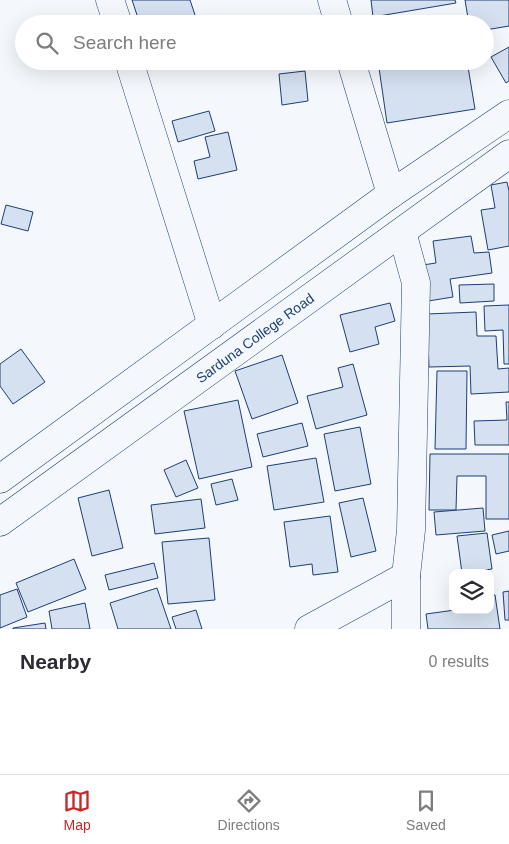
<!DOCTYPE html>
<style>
:root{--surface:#fff;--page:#f2f2f3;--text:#2b2b33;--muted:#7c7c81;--line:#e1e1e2;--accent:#c62828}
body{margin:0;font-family:Helvetica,sans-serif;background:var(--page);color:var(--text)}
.controls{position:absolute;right:15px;bottom:15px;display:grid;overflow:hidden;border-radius:10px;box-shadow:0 5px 20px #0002}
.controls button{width:45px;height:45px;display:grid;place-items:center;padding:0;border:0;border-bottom:1px solid var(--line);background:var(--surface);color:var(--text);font:25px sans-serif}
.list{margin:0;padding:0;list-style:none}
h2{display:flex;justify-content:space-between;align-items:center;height:65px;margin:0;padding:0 20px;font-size:21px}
h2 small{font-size:16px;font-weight:400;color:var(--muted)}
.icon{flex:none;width:28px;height:28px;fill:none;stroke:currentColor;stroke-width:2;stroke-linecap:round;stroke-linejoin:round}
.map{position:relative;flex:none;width:509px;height:629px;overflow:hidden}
.search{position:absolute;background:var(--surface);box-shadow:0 5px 20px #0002;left:15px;right:15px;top:15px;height:55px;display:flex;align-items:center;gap:12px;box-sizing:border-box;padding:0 18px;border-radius:28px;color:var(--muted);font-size:19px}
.sheet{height:145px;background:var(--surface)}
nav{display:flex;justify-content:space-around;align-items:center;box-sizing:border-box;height:70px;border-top:1px solid var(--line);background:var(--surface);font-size:14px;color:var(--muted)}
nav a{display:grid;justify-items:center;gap:2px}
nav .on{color:var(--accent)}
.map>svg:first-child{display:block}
</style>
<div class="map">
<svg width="509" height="629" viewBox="0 0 509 629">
<rect width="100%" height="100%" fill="#f4f7fb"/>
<g fill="#d5e0f0" stroke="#1d3f73">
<polygon points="132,0 190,0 198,24 140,24"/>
<polygon points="371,0 455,0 456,3 373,17"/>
<polygon points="465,0 509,0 509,26 485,30 485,24 469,24"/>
<polygon points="509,47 509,81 506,83 491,57"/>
<polygon points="378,61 467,61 475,109 387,123"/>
<polygon points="305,71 308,101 282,105 279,74"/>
<polygon points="209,111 215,131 178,142 172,121"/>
<polygon points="228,132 237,170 198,179 194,161 210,157 205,137"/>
<polygon points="507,182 509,191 509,246 488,250 481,210 495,208 491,185"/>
<polygon points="6,205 33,212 28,231 1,224"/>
<polygon points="471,236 474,253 489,252 492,273 450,279 453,297 422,302 416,266 436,263 433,241"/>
<polygon points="494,284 494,301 460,303 459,285"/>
<polygon points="390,303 395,321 375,327 379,344 350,352 340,315"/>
<polygon points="509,305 509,364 504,364 503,330 485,331 484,306"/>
<polygon points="476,312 477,336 496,336 498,369 509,368 509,392 471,394 470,366 429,367 427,314"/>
<polygon points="21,349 45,382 13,404 0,386 0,364"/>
<polygon points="282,355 298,403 252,419 235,371"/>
<polygon points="353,364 367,415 316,429 307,396 343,387 338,368"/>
<polygon points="437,371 467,371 466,449 435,449"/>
<polygon points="238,400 252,467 199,479 184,411"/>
<polygon points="506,402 509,402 509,445 475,445 474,421 507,420"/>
<polygon points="302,423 308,446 263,457 257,434"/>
<polygon points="360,427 371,484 335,491 324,434"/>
<polygon points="430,454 509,454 509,519 486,519 486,476 457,476 456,510 429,510"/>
<polygon points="316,458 324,502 274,510 267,466"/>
<polygon points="186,460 198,488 176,497 164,470"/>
<polygon points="232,479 238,500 216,505 211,484"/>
<polygon points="109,490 123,548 92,556 78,498"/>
<polygon points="363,498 376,551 351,557 339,503"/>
<polygon points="201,499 205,528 155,534 151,505"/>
<polygon points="483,508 485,531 436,535 434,512"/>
<polygon points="330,516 338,572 313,575 312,564 290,567 284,522"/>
<polygon points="509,531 509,551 496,554 492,535"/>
<polygon points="487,533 492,569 462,573 457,536"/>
<polygon points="209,538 215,600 168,604 162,542"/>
<polygon points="74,559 86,589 28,612 16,583"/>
<polygon points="154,563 158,578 109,590 105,575"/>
<polygon points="157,588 171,629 118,629 110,603"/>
<polygon points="17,589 27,617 0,628 0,595"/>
<polygon points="509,591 509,620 505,620 503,592"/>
<polygon points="495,595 500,629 428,629 426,614 455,610 490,610 490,596"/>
<polygon points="85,603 90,629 52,629 49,611"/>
<polygon points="196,610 202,629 176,629 172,617"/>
<polygon points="45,623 46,629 13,629 13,628"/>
</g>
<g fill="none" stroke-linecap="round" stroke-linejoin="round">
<g stroke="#1d3f73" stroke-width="29">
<g id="minor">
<polyline points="110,0 118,24"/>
<polyline points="332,0 339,24"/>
<polyline points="129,61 212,325"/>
<polyline points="351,61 391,194"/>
<polyline points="402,232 416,283 411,530 406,576 406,629"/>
<polyline points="0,479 391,194 509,114"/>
<polyline points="0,522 509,154"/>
<polyline points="309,629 406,576"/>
</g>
</g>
<use href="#minor" stroke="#f4f7fb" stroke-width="28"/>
</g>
<g text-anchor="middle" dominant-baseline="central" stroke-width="4" stroke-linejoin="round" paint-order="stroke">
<g font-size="14" fill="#1d3f73" stroke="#f4f7fb">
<text transform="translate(255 338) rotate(-36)">Sarduna College Road</text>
</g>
</g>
</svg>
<div class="controls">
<button><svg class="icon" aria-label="layers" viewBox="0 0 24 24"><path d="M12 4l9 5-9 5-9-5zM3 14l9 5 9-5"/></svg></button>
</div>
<div class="search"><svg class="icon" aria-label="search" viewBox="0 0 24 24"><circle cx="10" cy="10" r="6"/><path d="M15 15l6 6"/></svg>Search here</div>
</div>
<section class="sheet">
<h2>Nearby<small>0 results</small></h2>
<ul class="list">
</ul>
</section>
<nav>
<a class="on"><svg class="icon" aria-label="map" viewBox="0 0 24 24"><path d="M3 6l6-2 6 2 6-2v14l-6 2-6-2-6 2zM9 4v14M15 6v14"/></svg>Map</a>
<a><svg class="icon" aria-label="directions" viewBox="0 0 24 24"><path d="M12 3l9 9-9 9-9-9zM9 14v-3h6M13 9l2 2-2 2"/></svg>Directions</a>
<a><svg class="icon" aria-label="saved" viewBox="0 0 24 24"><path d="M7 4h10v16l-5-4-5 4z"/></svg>Saved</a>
</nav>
